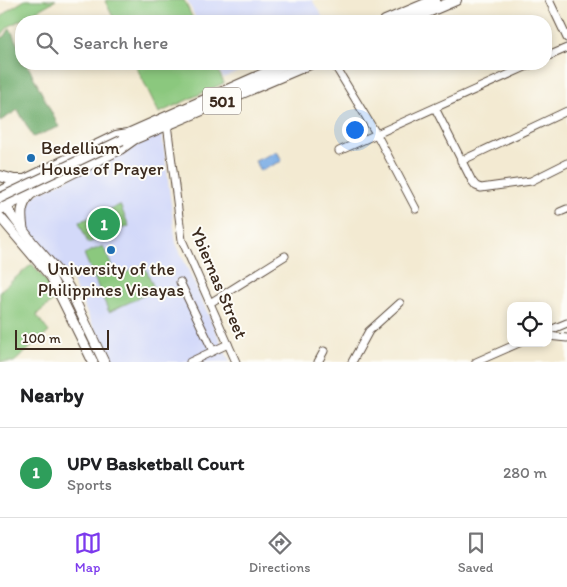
<!DOCTYPE html>
<style>
:root{--surface:#fff;--page:#f6f6f6;--text:#202124;--muted:#757577;--line:#e0e0e0;--accent:#7c3aed}
body{margin:0;font-family:Itim,sans-serif;background:var(--page);color:var(--text)}
.controls{position:absolute;right:15px;bottom:15px;display:grid;overflow:hidden;border-radius:10px;box-shadow:0 2px 8px #0003}
.controls button{width:45px;height:45px;display:grid;place-items:center;padding:0;border:0;border-bottom:1px solid var(--line);background:var(--surface);color:var(--text);font:25px sans-serif}
.scale{position:absolute;left:15px;bottom:12px;width:94px;box-sizing:border-box;padding-left:5px;border:2px solid #3b2a1e;border-top:0;font-size:14px;line-height:18px;white-space:nowrap;color:#3b2a1e;-webkit-text-stroke:4px #fdfcf7;paint-order:stroke}
.you{position:absolute;left:354px;top:129px;width:18px;height:18px;margin:-12px;border:4px solid #fff;border-radius:50%;background:#1a73e8;box-shadow:0 0 0 8px #1a73e833}
.badge{display:grid;place-items:center;width:32px;height:32px;border-radius:50%;background:var(--accent);color:#fff;font-size:16px;font-weight:700}
.pin{position:absolute;translate:-50% -50%;border:2px solid #fff;box-shadow:0 1px 5px #0006}
.list{margin:0;padding:0;list-style:none}
h2{display:flex;justify-content:space-between;align-items:center;height:65px;margin:0;padding:0 20px;font-size:21px}
h2 small{font-size:16px;font-weight:400;color:var(--muted)}
.list li{display:grid;grid-template-columns:32px 1fr auto;gap:15px;align-items:center;box-sizing:border-box;height:90px;padding:0 20px;border-top:1px solid var(--line)}
.list b{display:block;font-size:19px;white-space:nowrap}
.list p{margin:0;font-size:16px;white-space:nowrap;color:var(--muted)}
.list em{font-size:16px;font-style:normal;color:var(--muted)}
.icon{flex:none;width:28px;height:28px;fill:none;stroke:currentColor;stroke-width:2;stroke-linecap:round;stroke-linejoin:round}
.map{position:relative;flex:none;width:567px;height:362px;overflow:hidden}
.search{position:absolute;background:var(--surface);box-shadow:0 2px 8px #0003;left:15px;right:15px;top:15px;height:55px;display:flex;align-items:center;gap:12px;box-sizing:border-box;padding:0 18px;border-radius:20px;color:var(--muted);font-size:19px}
.sheet{height:155px;background:var(--surface)}
nav{display:flex;justify-content:space-around;align-items:center;box-sizing:border-box;height:70px;border-top:1px solid var(--line);background:var(--surface);font-size:14px;color:var(--muted)}
nav a{display:grid;justify-items:center;gap:2px}
nav .on{color:var(--accent)}
.map>svg:first-child{display:block}
</style>
<div class="map">
<svg width="567" height="362" viewBox="0 0 567 362">
<rect width="100%" height="100%" fill="#fdfcf7"/>
<filter id="ink" filterUnits="userSpaceOnUse"><feTurbulence type="fractalNoise" baseFrequency=".02" numOctaves="2"/><feDisplacementMap in="SourceGraphic" scale="10" xChannelSelector="R" yChannelSelector="G"/><feConvolveMatrix kernelMatrix="1 2 1 2 8 2 1 2 1" color-interpolation-filters="sRGB"/></filter>
<filter id="wash" filterUnits="userSpaceOnUse"><feTurbulence type="fractalNoise" baseFrequency=".0096" numOctaves="4" result="noise"/><feDisplacementMap in="SourceGraphic" scale="20" xChannelSelector="R" yChannelSelector="G"/><feGaussianBlur stdDeviation="1.12" result="paint"/><feColorMatrix in="noise" values="0 0 0 0 0 0 0 0 0 0 0 0 0 0 0 0 0 1.4 0 .05"/><feComposite in="paint" operator="in"/></filter>
<g filter="url(#wash)">
<rect width="100%" height="100%" fill="#f3ead2"/>
<g fill="#d3d9f9">
<polygon points="187,0 312,0 325,21 197,21"/>
<polygon points="216,64 258,64 223,78"/>
<polygon points="162,133 176,243 230,362 110,362 71,279 53,260 27,230 27,210 35,195"/>
</g>
<g fill="#8bc87e" stroke="#63794e">
<polygon points="25,0 56,0 8,27 0,37 0,17 2,17 7,11"/>
<polygon points="107,0 184,0 194,21 115,21 105,1"/>
<polygon points="135,64 215,64 224,83 159,113"/>
<polygon points="120,205 129,226 88,243 79,222"/>
<polygon points="103,246 116,276 144,265 155,290 109,312 84,254"/>
<polygon points="32,264 51,287 57,298 38,313 37,316 49,332 14,362 0,362 0,293 1,290"/>
</g>
<polygon fill="#70ac6d" stroke="#566b46" points="10,28 21,52 21,64 27,64 59,127 33,137 18,110 0,121 0,39 5,36"/>
<polygon fill="#78abe4" stroke="#5a6a81" points="277,151 282,161 260,171 255,161"/>
</g>
<g filter="url(#ink)">
<g fill="none" stroke-linecap="round" stroke-linejoin="round">
<g stroke="#574739" stroke-width="9">
<g id="minor">
<polyline points="549,0 567,38"/>
<polyline points="546,57 567,48"/>
<polyline points="334,64 377,135 416,209"/>
<polyline points="435,108 472,181 476,186 481,188 531,181 567,163"/>
<polyline points="167,124 182,240 236,362"/>
<polyline points="339,151 532,64"/>
<polyline points="461,161 567,111"/>
<polyline points="560,212 567,209"/>
<polyline points="180,282 213,351"/>
<polyline points="210,303 285,256"/>
<polyline points="548,331 567,323"/>
<polyline points="548,336 567,338"/>
<polyline points="190,362 228,344"/>
<polyline points="318,362 324,351"/>
<polyline points="352,362 369,331 400,303"/>
<polyline points="476,362 519,343"/>
</g>
</g>
<g stroke="#574739" stroke-width="11">
<g id="major">
<polyline points="9,205 8,210 32,242 60,274 69,288 104,362"/>
<polyline points="0,217 51,277 93,362"/>
<path d="M23 229C21 215 20 206 30 195"/>
</g>
</g>
<g stroke="#574739" stroke-width="12">
<g id="highway">
<polyline points="385,21 435,0"/>
<polyline points="407,21 456,0"/>
<polyline points="0,176 14,180 23,180"/>
<polyline points="0,192 116,136 128,134 286,64"/>
<polyline points="0,209 120,149 134,139 310,64"/>
</g>
</g>
<use href="#minor" stroke="#fff" stroke-width="7"/>
<use href="#major" stroke="#fff" stroke-width="9"/>
<use href="#highway" stroke="#fff" stroke-width="10"/>
<g stroke="#574739" stroke-width="11" stroke-linecap="butt">
<polyline id="major-bridge" points="0,198 122,140"/>
</g>
<use href="#major-bridge" stroke="#fff" stroke-width="9"/>
</g>
</g>
<g fill="#1f6fb2" stroke="#fdfcf7" stroke-width="2">
<circle cx="31" cy="158" r="5"/>
<circle cx="111" cy="250" r="5"/>
</g>
<g text-anchor="middle" dominant-baseline="central" stroke-width="4" stroke-linejoin="round" paint-order="stroke">
<rect fill="#fdfcf7" stroke="#75695f" stroke-width="1" x="203" y="87.5" width="38" height="27" rx="4"/>
<g font-size="16" font-weight="bold" fill="#3b2a1e">
<text x="222" y="101">501</text>
</g>
<g font-size="18" fill="#3b2a1e" stroke="#fdfcf7" text-anchor="start">
<text x="41" y="148">Bedellium<tspan x="41" dy="21">House of Prayer</tspan></text>
<text x="111" y="269" text-anchor="middle">University of the<tspan x="111" dy="21">Philippines Visayas</tspan></text>
</g>
<g font-size="18" fill="#3b2a1e" stroke="#fdfcf7">
<text transform="translate(219 283) rotate(67)">Ybiernas Street</text>
</g>
</g>
</svg>
<div class="controls">
<button><svg class="icon" aria-label="locate" viewBox="0 0 24 24"><circle cx="12" cy="12" r="6"/><path d="M12 2v4M12 18v4M2 12h4M18 12h4"/></svg></button>
</div>
<div class="scale">100 m</div>
<div class="you"></div>
<div class="pin badge" style="left:104px;top:224px;background:#2e9e5b">1</div>
<div class="search"><svg class="icon" aria-label="search" viewBox="0 0 24 24"><circle cx="10" cy="10" r="6"/><path d="M15 15l6 6"/></svg>Search here</div>
</div>
<section class="sheet">
<h2>Nearby<small></small></h2>
<ul class="list">
<li><span class="badge" style="background:#2e9e5b">1</span><div><b>UPV Basketball Court</b><p>Sports</p></div><em>280 m</em></li>
</ul>
</section>
<nav>
<a class="on"><svg class="icon" aria-label="map" viewBox="0 0 24 24"><path d="M3 6l6-2 6 2 6-2v14l-6 2-6-2-6 2zM9 4v14M15 6v14"/></svg>Map</a>
<a><svg class="icon" aria-label="directions" viewBox="0 0 24 24"><path d="M12 3l9 9-9 9-9-9zM9 14v-3h6M13 9l2 2-2 2"/></svg>Directions</a>
<a><svg class="icon" aria-label="saved" viewBox="0 0 24 24"><path d="M7 4h10v16l-5-4-5 4z"/></svg>Saved</a>
</nav>
